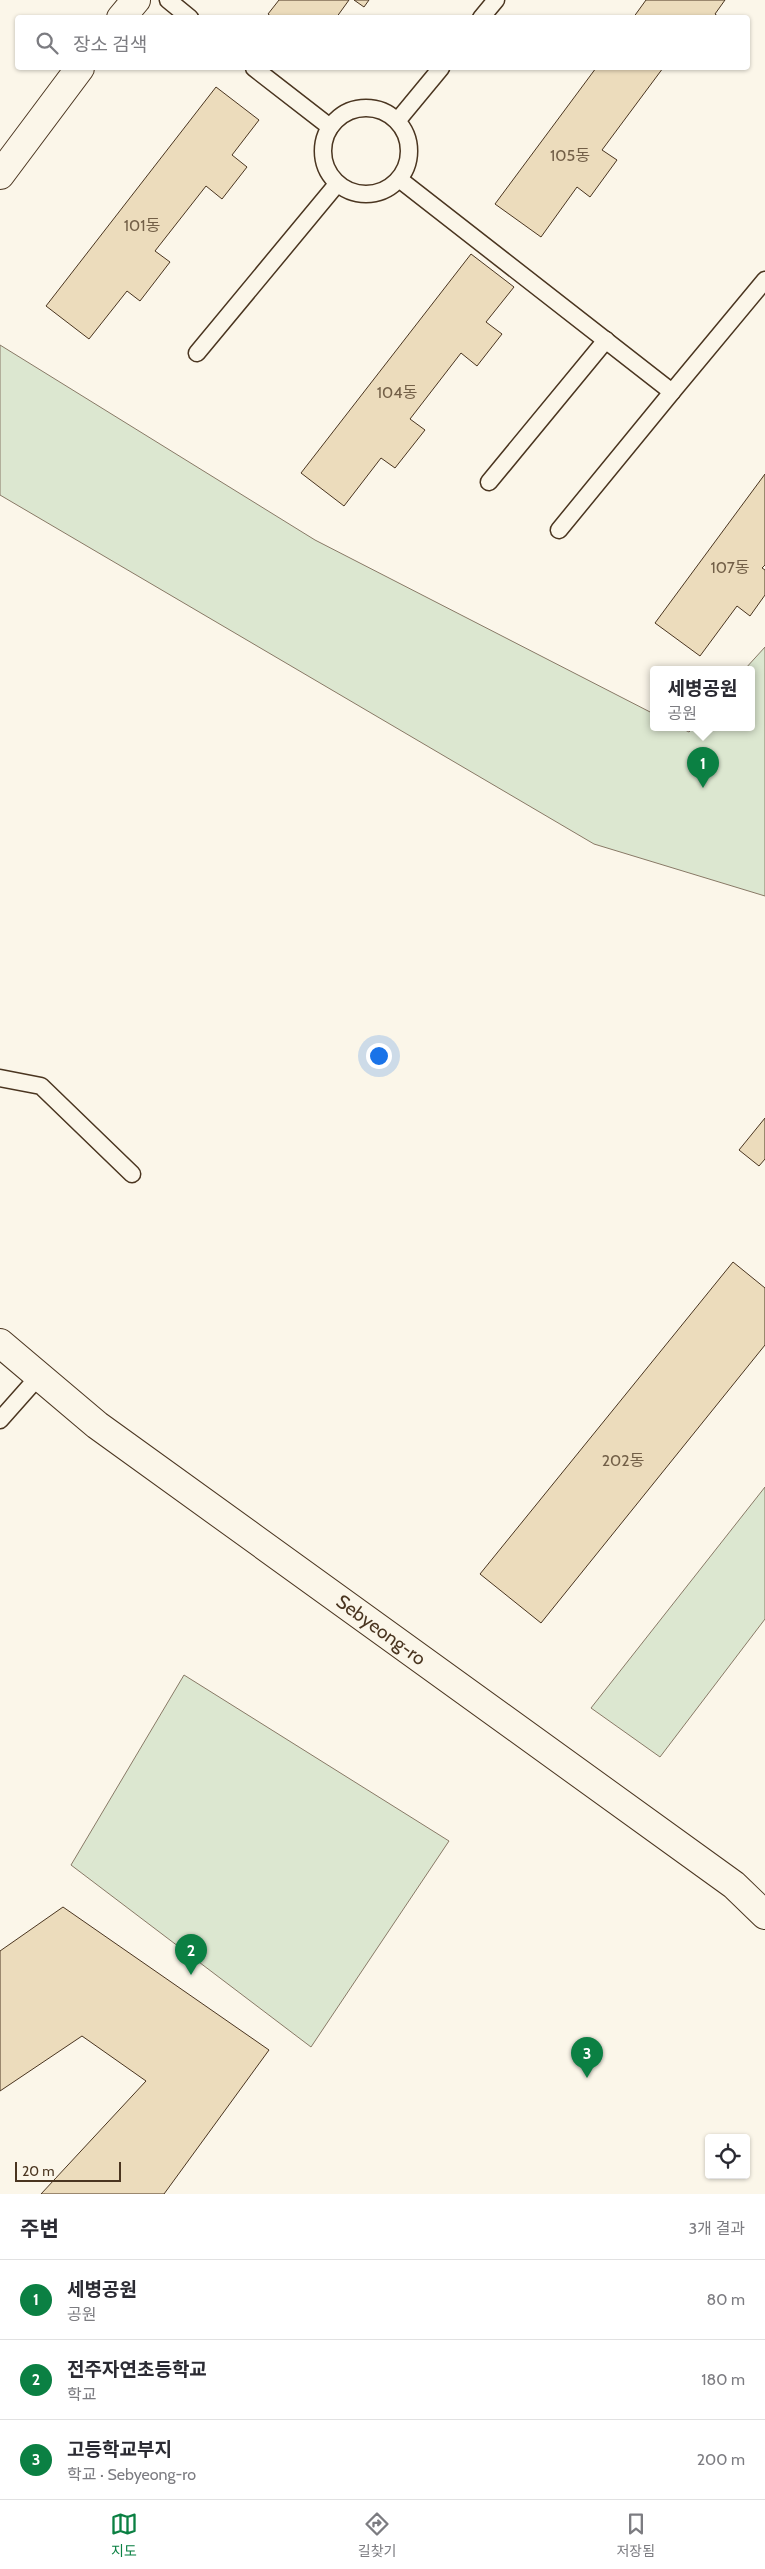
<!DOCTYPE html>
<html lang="ko">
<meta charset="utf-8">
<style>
:root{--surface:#fff;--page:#f7f7f7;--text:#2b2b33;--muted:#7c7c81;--line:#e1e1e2;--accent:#0b8043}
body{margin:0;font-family:Cabin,"Noto Sans KR",sans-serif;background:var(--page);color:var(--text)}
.controls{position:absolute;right:15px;bottom:15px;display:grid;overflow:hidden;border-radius:5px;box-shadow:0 1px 4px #0004}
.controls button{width:45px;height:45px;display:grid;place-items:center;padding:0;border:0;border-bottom:1px solid var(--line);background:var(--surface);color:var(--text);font:25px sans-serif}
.scale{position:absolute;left:15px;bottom:12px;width:106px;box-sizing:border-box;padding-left:5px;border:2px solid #4a3520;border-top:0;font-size:14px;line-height:18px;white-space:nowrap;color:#4a3520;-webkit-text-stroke:4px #fbf6e9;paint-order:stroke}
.you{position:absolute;left:378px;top:1055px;width:18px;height:18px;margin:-12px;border:4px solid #fff;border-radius:50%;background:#1a73e8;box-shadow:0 0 0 8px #1a73e833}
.badge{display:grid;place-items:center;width:32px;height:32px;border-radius:50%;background:var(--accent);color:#fff;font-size:16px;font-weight:700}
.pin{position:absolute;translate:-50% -41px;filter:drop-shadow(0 1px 2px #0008)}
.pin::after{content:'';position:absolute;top:26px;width:18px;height:15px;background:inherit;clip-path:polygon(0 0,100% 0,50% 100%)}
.popup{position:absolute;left:650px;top:666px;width:105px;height:65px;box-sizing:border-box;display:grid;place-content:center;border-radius:5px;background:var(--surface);filter:drop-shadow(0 1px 4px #0005);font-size:16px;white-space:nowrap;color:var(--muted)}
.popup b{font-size:19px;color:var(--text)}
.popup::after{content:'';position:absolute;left:50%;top:100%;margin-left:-10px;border:10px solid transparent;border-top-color:var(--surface)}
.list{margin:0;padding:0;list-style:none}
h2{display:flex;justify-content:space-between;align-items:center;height:65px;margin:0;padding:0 20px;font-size:21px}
h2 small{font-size:16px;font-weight:400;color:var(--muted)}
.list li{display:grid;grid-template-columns:32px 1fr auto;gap:15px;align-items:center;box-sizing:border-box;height:80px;padding:0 20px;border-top:1px solid var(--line)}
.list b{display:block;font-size:19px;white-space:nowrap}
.list p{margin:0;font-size:16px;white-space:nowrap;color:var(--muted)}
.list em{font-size:16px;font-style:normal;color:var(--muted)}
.icon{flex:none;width:28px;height:28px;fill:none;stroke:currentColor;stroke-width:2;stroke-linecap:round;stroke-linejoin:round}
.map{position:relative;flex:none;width:765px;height:2194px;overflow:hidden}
.search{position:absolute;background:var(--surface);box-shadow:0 1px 4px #0004;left:15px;right:15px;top:15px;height:55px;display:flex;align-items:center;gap:12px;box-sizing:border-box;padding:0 18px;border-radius:5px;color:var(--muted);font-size:19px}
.sheet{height:305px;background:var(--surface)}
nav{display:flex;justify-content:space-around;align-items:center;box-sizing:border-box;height:70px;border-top:1px solid var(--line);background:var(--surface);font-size:14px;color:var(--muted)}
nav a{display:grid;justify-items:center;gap:2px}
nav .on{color:var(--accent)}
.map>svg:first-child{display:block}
</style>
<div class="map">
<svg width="765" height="2194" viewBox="0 0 765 2194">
<rect width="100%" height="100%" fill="#fbf6e9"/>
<g fill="#dce7d0" stroke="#887966">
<polygon points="0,345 315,540 654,714 654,727 679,727 689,732 694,727 752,727 752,669 745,669 765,647 765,896 594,844 0,495"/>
<polygon points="765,1487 765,1619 660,1757 591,1708"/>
<polygon points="184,1675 449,1841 311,2047 71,1865"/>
</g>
<g fill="#ecdcbc" stroke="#4a3520">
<polygon points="279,0 349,0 336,18 273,18 268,14"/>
<polygon points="354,0 369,0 364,7"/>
<polygon points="646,0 725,0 715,14 720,18 633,18"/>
<polygon points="596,68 663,68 602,150 617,160 590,197 577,187 541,237 495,204"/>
<polygon points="216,87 259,120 232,155 247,167 222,199 206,186 155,251 170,262 140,301 127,291 89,339 46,306"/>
<polygon points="471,254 514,287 486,322 502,334 477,366 461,353 410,419 425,430 395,468 381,458 344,506 301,473"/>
<polygon points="765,474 765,565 762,568 765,570 765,595 750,616 737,606 700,656 655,623"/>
<polygon points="765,1118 765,1159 759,1166 739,1150"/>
<polygon points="733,1262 765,1288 765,1345 541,1623 480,1574"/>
<polygon points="63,1907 269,2050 164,2194 41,2194 146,2081 82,2036 0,2091 0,1951"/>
</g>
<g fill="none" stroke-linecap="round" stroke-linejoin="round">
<g stroke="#4a3520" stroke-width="19">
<g id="service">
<polyline points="168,0 190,18"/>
<polyline points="481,18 496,0"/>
<polyline points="254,68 330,127"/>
<circle cx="366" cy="151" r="43"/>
<polyline points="398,120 441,68"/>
<polyline points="399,179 672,392 765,280"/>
<polyline points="197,353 337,184"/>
<polyline points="489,482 606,340"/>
<polyline points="559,530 672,392"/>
<polyline points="0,1078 41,1086 132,1174"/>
<polyline points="0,1420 39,1376"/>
</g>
</g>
<g stroke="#4a3520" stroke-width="30">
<g id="tertiary">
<polyline points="121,18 136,0"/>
<polyline points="0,175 80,68"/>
<polyline points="0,1343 97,1425 734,1885 765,1915"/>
</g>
</g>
<use href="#service" stroke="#fbf6e9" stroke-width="16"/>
<use href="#tertiary" stroke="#fbf6e9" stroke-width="28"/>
</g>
<g text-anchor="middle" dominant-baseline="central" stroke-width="4" stroke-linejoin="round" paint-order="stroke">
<g font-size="16" fill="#725f47">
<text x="570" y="155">105동</text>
<text x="142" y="225">101동</text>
<text x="397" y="392">104동</text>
<text x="730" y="567">107동</text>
<text x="623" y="1460">202동</text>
</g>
<g font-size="19" fill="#4a3520" stroke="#fbf6e9">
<text transform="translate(381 1630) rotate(36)">Sebyeong-ro</text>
</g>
</g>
</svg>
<div class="controls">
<button><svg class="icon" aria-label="locate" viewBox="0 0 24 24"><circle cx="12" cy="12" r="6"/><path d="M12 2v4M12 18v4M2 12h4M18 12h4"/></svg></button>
</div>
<div class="scale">20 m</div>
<div class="you"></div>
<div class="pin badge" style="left:703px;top:788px">1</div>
<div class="popup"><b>세병공원</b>공원</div>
<div class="pin badge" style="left:191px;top:1975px">2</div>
<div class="pin badge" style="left:587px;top:2078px">3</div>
<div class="search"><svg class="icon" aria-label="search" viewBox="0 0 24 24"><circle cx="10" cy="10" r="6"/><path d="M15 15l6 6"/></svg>장소 검색</div>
</div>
<section class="sheet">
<h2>주변<small>3개 결과</small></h2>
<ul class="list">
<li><span class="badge">1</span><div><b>세병공원</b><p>공원</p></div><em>80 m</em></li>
<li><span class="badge">2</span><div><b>전주자연초등학교</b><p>학교</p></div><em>180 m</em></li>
<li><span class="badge">3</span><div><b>고등학교부지</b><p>학교 · Sebyeong-ro</p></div><em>200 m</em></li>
</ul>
</section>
<nav>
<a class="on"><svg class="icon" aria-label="map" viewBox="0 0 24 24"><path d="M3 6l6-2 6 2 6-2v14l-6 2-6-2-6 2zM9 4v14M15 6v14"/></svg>지도</a>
<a><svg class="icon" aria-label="directions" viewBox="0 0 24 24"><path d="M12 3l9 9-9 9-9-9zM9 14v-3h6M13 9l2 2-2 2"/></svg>길찾기</a>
<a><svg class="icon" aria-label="saved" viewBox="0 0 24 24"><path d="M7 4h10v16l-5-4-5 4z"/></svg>저장됨</a>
</nav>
